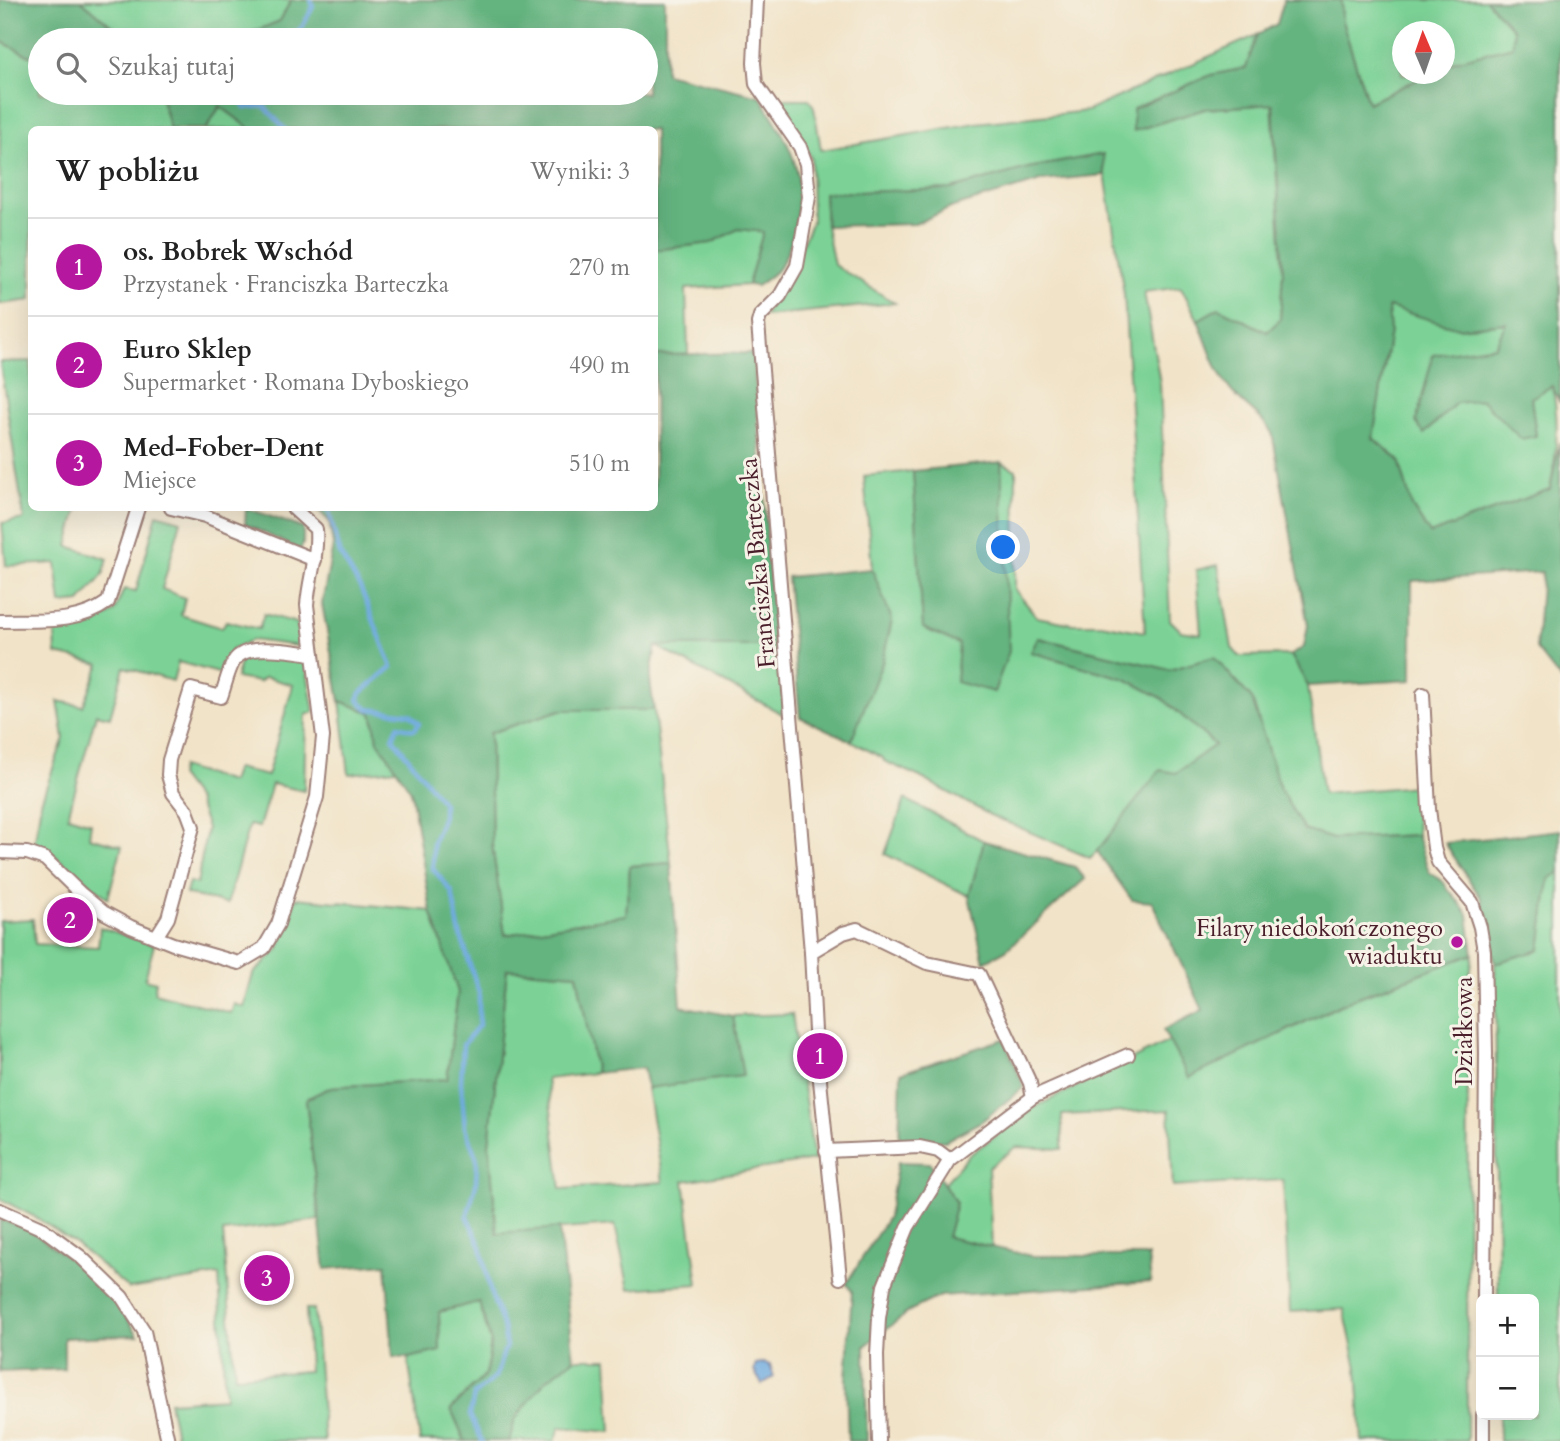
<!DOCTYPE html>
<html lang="pl">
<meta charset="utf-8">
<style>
:root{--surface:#fff;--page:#f2f2f2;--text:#222;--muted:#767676;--line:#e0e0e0;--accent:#b5179e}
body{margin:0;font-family:Cardo,serif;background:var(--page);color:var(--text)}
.controls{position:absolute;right:21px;bottom:21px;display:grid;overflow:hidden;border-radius:10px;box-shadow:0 7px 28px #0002}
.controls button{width:63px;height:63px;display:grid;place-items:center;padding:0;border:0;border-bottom:2px solid var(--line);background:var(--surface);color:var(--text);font:35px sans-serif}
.compass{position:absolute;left:1392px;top:21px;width:63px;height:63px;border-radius:50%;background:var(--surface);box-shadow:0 7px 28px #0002;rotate:358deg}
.you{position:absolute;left:1004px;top:548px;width:24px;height:24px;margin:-18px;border:5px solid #fff;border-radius:50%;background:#1a73e8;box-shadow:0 0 0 10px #1a73e833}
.badge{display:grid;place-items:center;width:46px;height:46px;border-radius:50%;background:var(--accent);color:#fff;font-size:23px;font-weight:700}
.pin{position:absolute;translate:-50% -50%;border:4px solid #fff;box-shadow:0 2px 7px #0006}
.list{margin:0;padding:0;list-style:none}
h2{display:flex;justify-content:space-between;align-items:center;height:91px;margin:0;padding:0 28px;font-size:30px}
h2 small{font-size:23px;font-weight:400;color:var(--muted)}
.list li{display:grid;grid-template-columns:46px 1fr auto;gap:21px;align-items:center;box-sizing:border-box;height:98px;padding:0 28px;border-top:2px solid var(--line)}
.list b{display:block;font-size:26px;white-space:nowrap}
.list p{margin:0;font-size:23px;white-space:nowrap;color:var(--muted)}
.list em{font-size:23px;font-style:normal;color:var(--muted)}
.icon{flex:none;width:38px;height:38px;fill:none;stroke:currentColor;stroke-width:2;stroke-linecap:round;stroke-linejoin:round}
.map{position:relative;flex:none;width:1560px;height:1441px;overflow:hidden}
.search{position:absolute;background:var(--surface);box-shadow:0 7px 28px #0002;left:28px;top:28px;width:630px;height:77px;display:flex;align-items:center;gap:18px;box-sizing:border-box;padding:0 24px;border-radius:38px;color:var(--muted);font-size:26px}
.panel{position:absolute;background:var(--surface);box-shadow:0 7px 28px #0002;left:28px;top:126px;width:630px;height:385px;border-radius:10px}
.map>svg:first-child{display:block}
</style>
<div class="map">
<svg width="1560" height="1441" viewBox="0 0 1560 1441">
<rect width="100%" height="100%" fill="#f7f3e8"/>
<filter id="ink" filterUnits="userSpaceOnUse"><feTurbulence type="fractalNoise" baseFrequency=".0143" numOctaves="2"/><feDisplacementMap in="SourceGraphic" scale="14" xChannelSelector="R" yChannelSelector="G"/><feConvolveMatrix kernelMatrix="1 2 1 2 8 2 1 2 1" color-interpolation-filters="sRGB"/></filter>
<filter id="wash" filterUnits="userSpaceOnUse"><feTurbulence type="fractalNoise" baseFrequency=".00686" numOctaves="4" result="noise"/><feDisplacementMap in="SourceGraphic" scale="28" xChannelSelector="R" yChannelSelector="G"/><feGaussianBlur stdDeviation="1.57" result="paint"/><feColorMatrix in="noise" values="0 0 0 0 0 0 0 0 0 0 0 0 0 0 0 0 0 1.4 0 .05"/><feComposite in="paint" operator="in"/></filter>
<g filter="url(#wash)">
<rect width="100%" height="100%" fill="#f1e3c7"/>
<g fill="#7bd296" stroke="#627860" stroke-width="2">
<polygon points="81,0 291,0 280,21 246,35 243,40 166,40 114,28"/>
<polygon points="1341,0 1486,0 1513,29 1513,46 1455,61 1445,66 1444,32 1402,32 1402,74 1429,74 1368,103 1342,21"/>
<polygon points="1257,35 1246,68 1211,75 1133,110 1134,131 1205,109 1272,104 1283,272 1280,320 1267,332 1219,308 1198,320 1181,287 1144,292 1160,383 1170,620 1181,631 1201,634 1196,570 1218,565 1232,648 1239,656 1291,655 1308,686 1323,794 1415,786 1417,835 1333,839 1304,830 1280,789 1252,699 1214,657 1170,670 1039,638 1032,652 1126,679 1162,698 1215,745 1176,773 1090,858 990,815 920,777 884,761 883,758 851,741 882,663 892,620 872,569 864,476 913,471 923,628 1008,651 1001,462 1016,470 1015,590 1037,617 1073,624 1101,624 1145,632 1124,294 1102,155 1028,168 951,189 824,193 826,226 834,265 895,303 764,316 798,254 812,221 811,158 781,99 809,99 814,107 821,150 976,123 1087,111"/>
<polygon points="0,41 40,61 40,93 143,93 161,97 170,129 32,130 31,300 0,304"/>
<polygon points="220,106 251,129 206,130"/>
<polygon points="738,229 764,232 748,285 686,289 688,355 655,355 654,250 711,243"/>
<path d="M1387 306 1458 328 1507 323 1495 346 1425 433 1456 403 1482 400 1536 435 1531 398 1552 386C1560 420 1557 454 1550 489L1430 534 1412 507 1399 460 1373 438 1390 331Z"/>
<polygon points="31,361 32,508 78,508 68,546 108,559 103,575 80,602 61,604 56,563 6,566 2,523 24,519 0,362"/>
<polygon points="157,514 181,521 162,589 185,598 181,615 222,628 226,621 259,629 264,614 297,623 299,646 252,640 232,649 222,674 178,662 173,681 124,667 110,717 96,714 68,816 91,823 89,837 122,846 108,898 45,848 34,846 41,802 64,738 58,701 83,706 100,664 56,654 55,631 93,625 114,612 124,589 136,591"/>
<polygon points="656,646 776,646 786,716"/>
<polygon points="249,653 300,660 306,665 314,712 306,715 304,791 272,784 259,827 249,825 227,904 186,894 189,882 197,884 207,828 197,800 179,776 181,767 231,782 236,768 267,776 293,685 265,677 259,682 236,678 241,659"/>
<polygon points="340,701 372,713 378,740 397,769 349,774"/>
<polygon points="560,710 654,710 671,863 630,866 626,915 505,935 492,844 490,733"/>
<polygon points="905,799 984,841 969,896 885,854"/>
<polygon points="1560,872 1560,1441 1499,1441 1499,1415 1534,1415 1534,1299 1498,1299 1495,963 1540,950 1549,879"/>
<polygon points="296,898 431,911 458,992 447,1079 331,1087 306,1099 319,1220 223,1232 235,1376 309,1371 306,1309 314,1309 324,1441 177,1441 169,1402 225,1398 219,1275 129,1289 76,1244 37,1218 0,1199 0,921 33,919 35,944 98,947 100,927 154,945 145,979 156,982 154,993 231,1013 234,1004 244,1007 253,974 278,950"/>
<polygon points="1473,954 1468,990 1467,1441 1362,1441 1357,1368 1344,1309 1290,1312 1283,1180 1173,1187 1169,1110 1062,1115 1062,1149 1016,1147 988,1168 992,1247 947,1237 956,1203 944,1184 968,1156 1033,1108 1169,1041 1189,1078 1351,1000"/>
<polygon points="507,969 577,974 596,1073 547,1079 561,1189 663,1182 647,1088 742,1076 733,1016 792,1014 814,1160 684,1181 698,1284 629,1289 615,1225 497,1234 489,1145"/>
<polygon points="479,1302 491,1342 486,1374 451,1409 465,1441 420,1441 408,1358 440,1351 439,1312"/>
<polygon points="574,1359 607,1359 611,1432 560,1427 555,1441 509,1441 515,1419 545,1381"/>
</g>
<g fill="#64b47f" stroke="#576a55" stroke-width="2">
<polygon points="0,0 81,0 114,28 166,40 40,40 40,61 0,41"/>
<path d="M291 0H665V73L760 96C773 118 788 139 795 164 804 193 796 244 778 269 773 275 764 281 757 286L748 285 763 232 738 229 711 243 655 250 654 130 251 129 220 106 206 129H170L161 97 143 93H646V40H243L245 35 280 21Z"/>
<path d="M1284 0H1341L1342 21 1368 103 1429 74H1444L1445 66 1455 61 1513 46V29L1486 0H1560V403L1552 386 1531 398 1536 436 1521 439 1482 400 1456 403 1424 434 1416 422 1433 355 1495 346 1506 323 1458 328 1388 307 1390 331 1373 438 1399 460 1412 507 1430 534 1550 489 1560 442V679L1536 649 1542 572 1412 581V680L1308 686 1291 655 1304 647 1308 625 1272 433C1259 413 1249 410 1234 394 1216 375 1208 344 1198 320L1219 308 1267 332 1280 320 1283 272 1273 104 1205 109 1133 131V109L1211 75 1246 68 1257 35 1277 24Z"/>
<polygon points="1103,154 1104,175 1041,181 953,207 915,224 826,226 824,193 951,189 1028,168"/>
<polygon points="753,353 776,646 656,646 650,680 654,710 560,710 490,733 492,844 505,935 626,915 630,866 671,863 681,1006 733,1016 743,1076 647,1088 643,1068 596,1073 577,974 507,969 489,1145 497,1233 559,1228 574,1359 545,1381 515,1419 509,1441 465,1441 451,1409 486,1374 491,1342 479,1302 439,1312 440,1351 408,1358 393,1357 386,1264 325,1269 306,1099 331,1087 447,1079 458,992 431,911 411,791 378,741 372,713 340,701 322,604 333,545 329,521 316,508 654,508 655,355"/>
<polygon points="1001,462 1009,651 994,692 956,682 959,644 923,628 913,471"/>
<polygon points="246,508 303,528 303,544 300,550 245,524"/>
<polygon points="872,569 892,620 882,663 851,741 800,717 787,577"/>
<polygon points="1038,638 1170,670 1214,657 1252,699 1280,789 1304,830 1333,839 1417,835 1429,872 1443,882 1468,914 1473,954 1350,1000 1189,1078 1163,1030 1203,1010 1152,902 1132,900 1097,851 1160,770 1176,773 1215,745 1162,698 1126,679 1031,652"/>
<polygon points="1560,830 1560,872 1549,879 1540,950 1495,963 1481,898 1445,843"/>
<polygon points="984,841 1075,867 1085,879 1006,950 984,962 969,896"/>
<polygon points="1004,1039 1024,1087 982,1121 945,1141 899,1140 901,1073"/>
<polygon points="898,1162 930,1163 956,1203 947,1237 1031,1256 1148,1256 1151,1282 940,1296 911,1310 865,1346 867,1441 848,1441 846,1379 852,1291 846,1284 888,1217"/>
<polygon points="0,1220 27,1228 75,1263 115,1300 138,1335 64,1338 64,1369 0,1372"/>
</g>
<polygon fill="#6eaadf" stroke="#5c6485" stroke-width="2" points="763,1363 770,1365 774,1377 762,1384 754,1371 756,1364"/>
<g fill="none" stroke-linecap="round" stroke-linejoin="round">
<g stroke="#6eaadf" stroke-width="4.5">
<polyline points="253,40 259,37 290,38 302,27 313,7 311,0"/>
<polyline points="245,93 241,102 245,108 264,106 286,130"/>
<polyline points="328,508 340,554 360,587 392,667 361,693 358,700 368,709 410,714 419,723 414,730 398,726 393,738 443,803 443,816 433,842 433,869 452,892 459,930 479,993 479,1025 463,1045 461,1083 465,1128 477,1159 476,1184 467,1216 481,1247 491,1294 503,1326 506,1346 496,1376 474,1395 470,1415 482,1441"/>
</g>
</g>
</g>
<g filter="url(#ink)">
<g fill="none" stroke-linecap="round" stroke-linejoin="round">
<g stroke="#9e8179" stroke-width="16">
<g id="minor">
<polyline points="757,0 754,63 756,84 800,147 806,164 809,197 797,266 780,296 760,316 758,323 811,952 815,1031 840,1278"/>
<polyline points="171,508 205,516 315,560"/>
<path d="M0 621C37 620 77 625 108 602L138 508"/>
<polyline points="1423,694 1429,809 1434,848 1438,862 1472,902 1480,927 1484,951 1486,1053 1484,1299"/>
<path d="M0 852 27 853 45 859 81 894 103 912 131 927 173 944 239 963 264 948 278 924 317 797 323 737 307 605C309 578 318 557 316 529L293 508"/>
<path d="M156 937 168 918 193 827 187 811 173 793 168 775 169 760 191 689 221 697C225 686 228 671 234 661 246 641 293 652 313 654"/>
<polyline points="811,952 843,933 857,929 927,963 979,974 1030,1083 1033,1097"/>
<polyline points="826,1151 920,1147 938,1151 950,1160"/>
<polyline points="0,1210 43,1229 81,1257 122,1297 144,1331 168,1441"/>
<polyline points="879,1441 877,1355 879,1318 884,1286 908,1227 950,1160 1033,1097 1128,1055"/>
<polyline points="1483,1441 1483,1415"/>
</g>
</g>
<use href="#minor" stroke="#fff" stroke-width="12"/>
</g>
</g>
<circle fill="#b5179e" stroke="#f7f3e8" stroke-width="2.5" cx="1457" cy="942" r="7"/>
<g text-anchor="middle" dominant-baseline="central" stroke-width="6" stroke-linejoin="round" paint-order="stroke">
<g font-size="24" fill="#4a1f2b" stroke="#f7f3e8">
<text transform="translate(758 563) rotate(-95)">Franciszka Barteczka</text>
<text transform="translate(1464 1031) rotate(-90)">Działkowa</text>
</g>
<g font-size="24" fill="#4a1f2b" stroke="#f7f3e8" text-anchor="end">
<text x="1443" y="928">Filary niedokończonego<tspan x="1443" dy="28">wiaduktu</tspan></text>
</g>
</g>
</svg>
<div class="controls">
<button>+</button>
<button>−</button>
</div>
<svg class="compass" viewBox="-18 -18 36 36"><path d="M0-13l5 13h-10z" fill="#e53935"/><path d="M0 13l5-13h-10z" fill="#767676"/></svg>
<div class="you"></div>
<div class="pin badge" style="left:820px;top:1056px">1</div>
<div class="pin badge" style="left:70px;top:920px">2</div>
<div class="pin badge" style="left:267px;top:1278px">3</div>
<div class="search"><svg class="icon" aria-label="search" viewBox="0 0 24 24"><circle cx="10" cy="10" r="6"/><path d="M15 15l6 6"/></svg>Szukaj tutaj</div>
<section class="panel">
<h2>W pobliżu<small>Wyniki: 3</small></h2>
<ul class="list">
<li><span class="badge">1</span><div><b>os. Bobrek Wschód</b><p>Przystanek · Franciszka Barteczka</p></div><em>270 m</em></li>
<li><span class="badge">2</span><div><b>Euro Sklep</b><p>Supermarket · Romana Dyboskiego</p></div><em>490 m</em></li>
<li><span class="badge">3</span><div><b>Med-Fober-Dent</b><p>Miejsce</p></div><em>510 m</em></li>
</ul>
</section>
</div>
